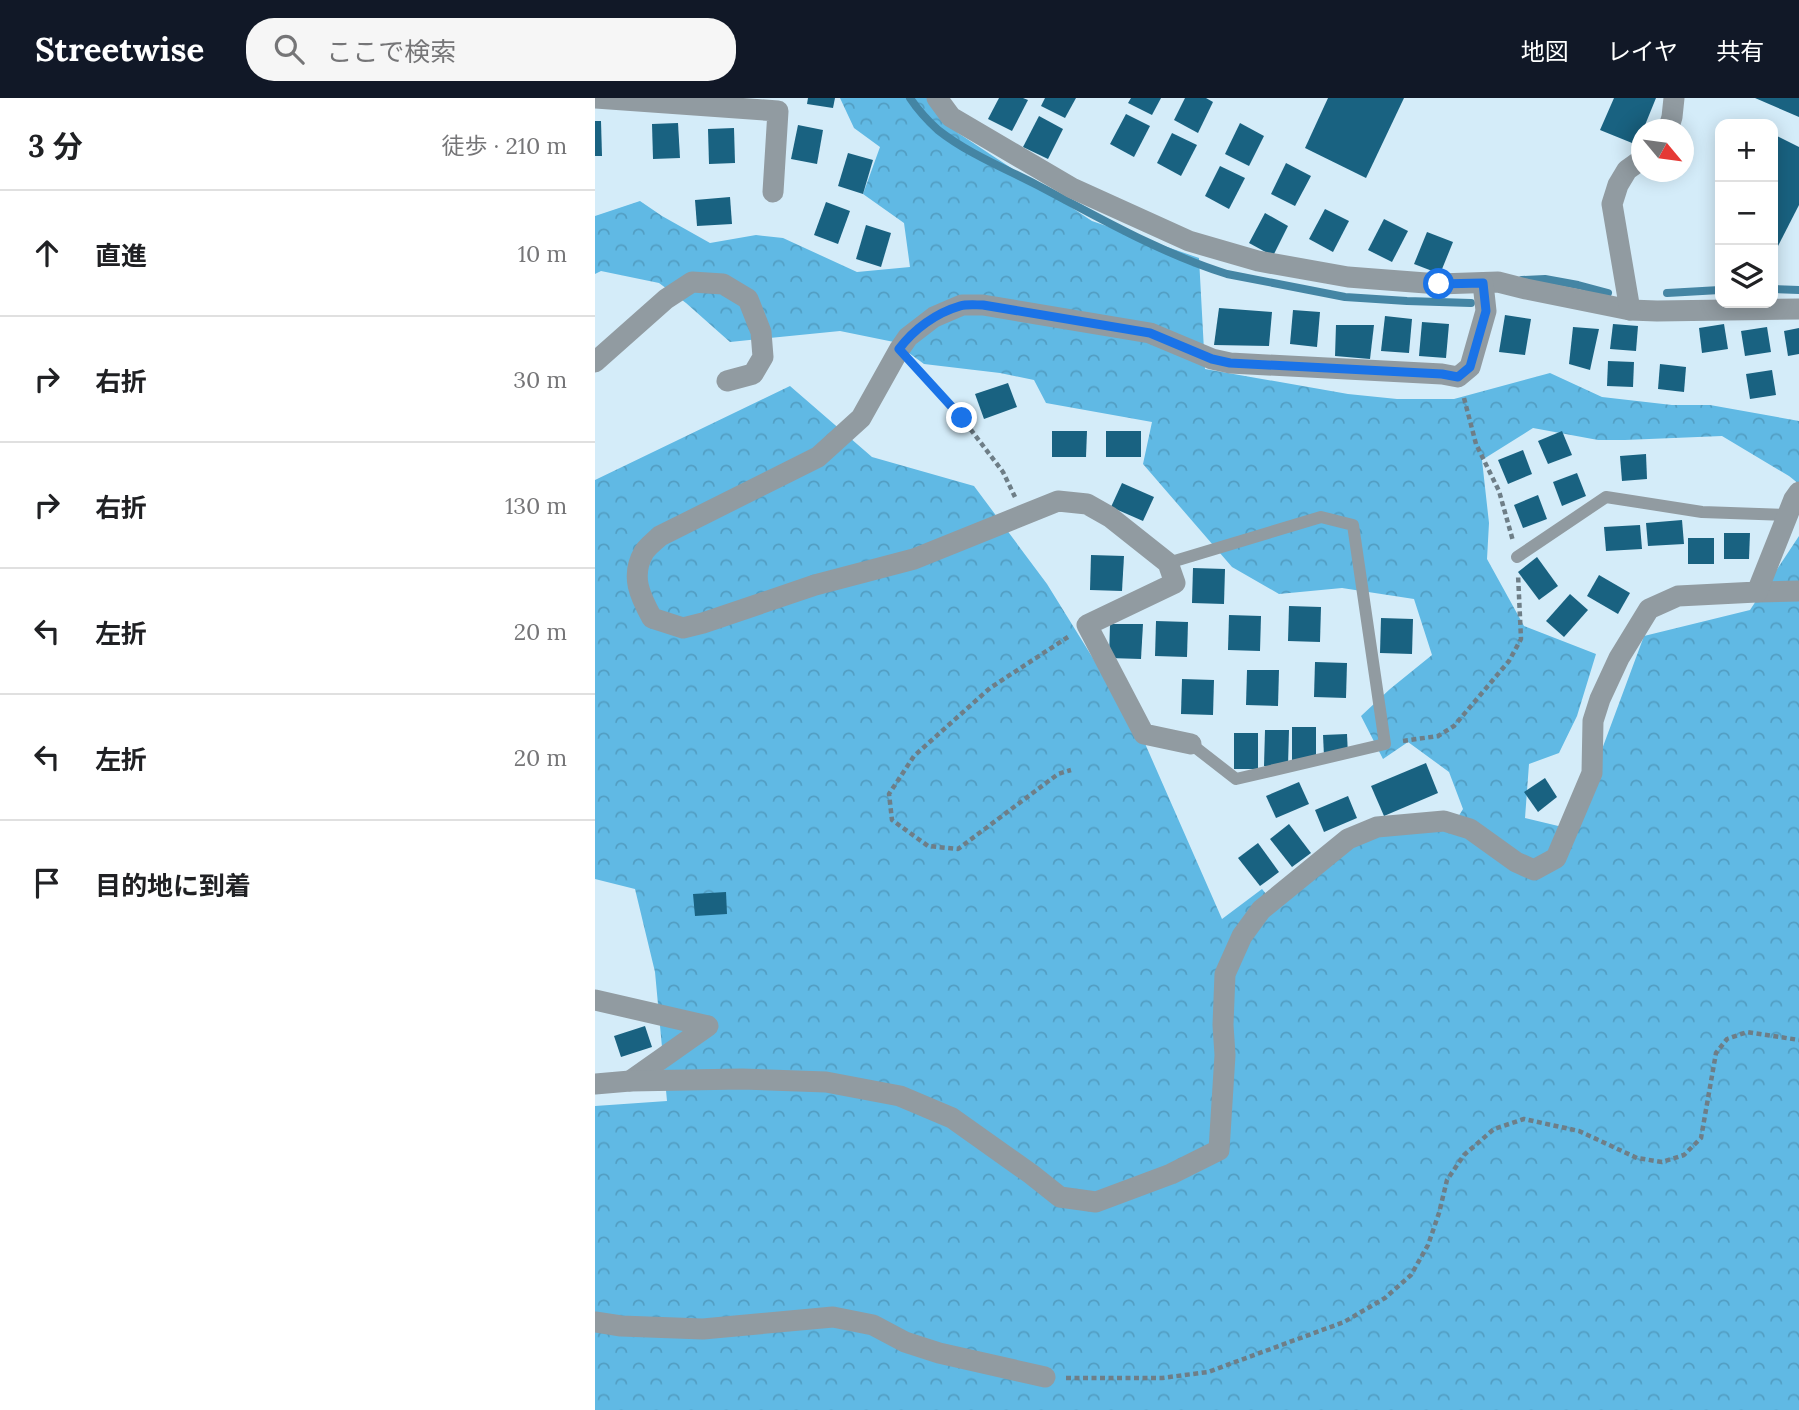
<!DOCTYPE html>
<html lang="ja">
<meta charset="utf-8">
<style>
:root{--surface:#fff;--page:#f6f6f6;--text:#202124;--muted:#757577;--line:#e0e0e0;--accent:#111827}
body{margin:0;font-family:Lora,"Noto Sans JP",serif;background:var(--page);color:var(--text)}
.controls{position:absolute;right:21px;top:21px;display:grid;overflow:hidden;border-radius:14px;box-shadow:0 4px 18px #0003}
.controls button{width:63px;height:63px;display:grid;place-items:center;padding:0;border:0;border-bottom:2px solid var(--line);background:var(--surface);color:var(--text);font:35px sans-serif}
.compass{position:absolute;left:1036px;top:21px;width:63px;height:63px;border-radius:50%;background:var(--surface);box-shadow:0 4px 18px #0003;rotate:119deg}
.stop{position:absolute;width:21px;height:21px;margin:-16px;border:5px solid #1a73e8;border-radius:50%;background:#fff}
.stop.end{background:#1a73e8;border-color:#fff;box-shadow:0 2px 7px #0008}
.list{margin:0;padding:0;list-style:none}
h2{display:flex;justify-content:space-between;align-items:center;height:91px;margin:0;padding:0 28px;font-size:30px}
h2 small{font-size:23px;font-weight:400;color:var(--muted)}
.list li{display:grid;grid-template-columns:46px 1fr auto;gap:21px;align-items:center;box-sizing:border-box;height:126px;padding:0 28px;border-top:2px solid var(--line)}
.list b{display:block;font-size:26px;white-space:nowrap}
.list em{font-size:23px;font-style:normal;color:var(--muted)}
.icon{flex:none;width:38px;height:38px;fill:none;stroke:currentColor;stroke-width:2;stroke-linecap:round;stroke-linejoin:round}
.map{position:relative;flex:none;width:1204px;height:1312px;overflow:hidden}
header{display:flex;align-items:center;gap:42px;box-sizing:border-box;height:98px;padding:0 35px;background:var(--accent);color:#fff}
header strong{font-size:33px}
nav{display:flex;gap:38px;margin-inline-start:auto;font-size:24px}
.search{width:490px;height:63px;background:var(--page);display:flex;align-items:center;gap:18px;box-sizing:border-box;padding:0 24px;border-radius:28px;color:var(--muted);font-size:26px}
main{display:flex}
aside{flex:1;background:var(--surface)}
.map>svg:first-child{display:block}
</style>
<header>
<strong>Streetwise</strong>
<div class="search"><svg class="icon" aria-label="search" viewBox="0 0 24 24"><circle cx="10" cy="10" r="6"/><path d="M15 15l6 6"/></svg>ここで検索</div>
<nav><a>地図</a><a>レイヤ</a><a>共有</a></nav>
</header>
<main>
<aside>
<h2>3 分<small>徒歩 · 210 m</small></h2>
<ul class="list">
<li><svg class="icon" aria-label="ahead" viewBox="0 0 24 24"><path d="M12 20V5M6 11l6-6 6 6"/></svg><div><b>直進</b></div><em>10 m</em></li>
<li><svg class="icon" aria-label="right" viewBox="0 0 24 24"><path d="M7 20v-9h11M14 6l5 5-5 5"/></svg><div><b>右折</b></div><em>30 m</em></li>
<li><svg class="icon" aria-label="right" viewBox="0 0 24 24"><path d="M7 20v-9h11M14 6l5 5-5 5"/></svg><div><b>右折</b></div><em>130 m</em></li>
<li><svg class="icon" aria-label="left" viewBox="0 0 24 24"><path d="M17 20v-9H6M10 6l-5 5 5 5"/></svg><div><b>左折</b></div><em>20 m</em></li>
<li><svg class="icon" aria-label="left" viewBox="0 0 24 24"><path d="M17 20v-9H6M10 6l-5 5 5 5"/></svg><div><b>左折</b></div><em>20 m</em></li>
<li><svg class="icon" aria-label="arrive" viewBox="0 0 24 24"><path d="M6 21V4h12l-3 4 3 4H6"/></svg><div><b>目的地に到着</b></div></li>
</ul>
</aside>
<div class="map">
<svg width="1204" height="1312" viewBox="0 0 1204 1312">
<defs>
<pattern id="forest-crowns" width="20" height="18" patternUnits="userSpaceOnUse" patternTransform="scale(1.75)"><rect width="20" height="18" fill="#60b9e4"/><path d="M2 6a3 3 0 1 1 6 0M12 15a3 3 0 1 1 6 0" fill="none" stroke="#529ec3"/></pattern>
</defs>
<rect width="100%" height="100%" fill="#d4ecf9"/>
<polygon fill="url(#forest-crowns)" points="245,0 334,0 363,35 497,123 604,160 610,271 753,296 802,301 859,301 955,275 1007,299 1077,307 1115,307 1204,323 1204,386 1194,378 1127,338 1030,342 1003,342 938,330 887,362 894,425 892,461 929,528 1001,556 982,618 964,655 934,666 930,720 980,732 993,689 1049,538 1155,512 1204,438 1204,1312 0,1312 0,1008 72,1003 60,874 40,791 0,781 0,382 195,288 277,359 379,388 452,486 548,641 627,821 667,791 677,803 773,733 860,724 868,711 854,674 813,644 788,661 766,618 795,591 837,557 819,501 747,490 684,496 637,469 548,366 557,324 451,305 439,282 405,275 329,266 299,244 245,233 135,244 91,205 64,185 6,173 0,176 0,118 45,103 67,118 115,145 161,137 188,140 262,174 315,169 309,125 268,96 285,49 259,30"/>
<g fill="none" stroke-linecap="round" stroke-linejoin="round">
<g stroke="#4485a4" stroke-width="8">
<path d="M315 0C323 12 332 22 343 32 372 55 409 70 442 87 503 119 565 155 632 176L750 199 812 203 876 205"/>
<polyline points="927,182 950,181 983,187 1013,195"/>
<polyline points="1178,191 1204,192"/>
<polyline points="1072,195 1125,192"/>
</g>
</g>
<g fill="#196281">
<polygon points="213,0 240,0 238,10 212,6"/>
<polygon points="404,0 428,0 433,2 417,33 393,21"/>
<polygon points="450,0 481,0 470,20 446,8"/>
<polygon points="536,0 566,0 557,17 533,5"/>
<polygon points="590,0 611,0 618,4 603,35 579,22"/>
<polygon points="733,0 809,0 771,80 710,50"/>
<polygon points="1019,0 1061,0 1048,32 1046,32 1042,47 1005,32"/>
<polygon points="1160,0 1204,0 1204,19"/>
<polygon points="531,16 555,28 539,59 515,46"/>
<polygon points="444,18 468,31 453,61 428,49"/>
<polygon points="0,23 6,23 7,58 0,58"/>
<polygon points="83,25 85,60 58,61 57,26"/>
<polygon points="645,25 669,38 654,68 630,56"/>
<polygon points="203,27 228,32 222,66 196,61"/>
<polygon points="139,30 140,65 114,66 113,31"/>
<polygon points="577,35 602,47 586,78 562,65"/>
<polygon points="1178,36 1204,49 1204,107 1183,148 1178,145"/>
<polygon points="253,55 278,62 268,96 243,88"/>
<polygon points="691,65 716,78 700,108 676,96"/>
<polygon points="625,68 650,80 634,111 610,98"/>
<polygon points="135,99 137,126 102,128 100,102"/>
<polygon points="231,104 255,113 243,146 219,137"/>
<polygon points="730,111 754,123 738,154 714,141"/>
<polygon points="670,115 693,128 678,158 654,145"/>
<polygon points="789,121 813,133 797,164 773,152"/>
<polygon points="271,127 296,135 286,169 261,161"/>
<polygon points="832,134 858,144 845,176 819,166"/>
<polygon points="624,210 677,214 674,248 619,247"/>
<polygon points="698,212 725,214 722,249 695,246"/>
<polygon points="910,217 936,221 930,257 904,254"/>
<polygon points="790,218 817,221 814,255 786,253"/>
<polygon points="827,224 854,226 851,260 824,258"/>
<polygon points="1018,226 1043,228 1041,253 1015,251"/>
<polygon points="1129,226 1133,251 1107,255 1104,230"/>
<polygon points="741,227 779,227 775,261 740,258"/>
<polygon points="978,229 1004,231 995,272 974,266"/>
<polygon points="1172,229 1176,254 1150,258 1146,233"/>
<polygon points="1204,230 1204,256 1193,258 1189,233"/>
<polygon points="1013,263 1039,264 1038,289 1012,288"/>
<polygon points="1065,266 1091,269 1089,294 1063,291"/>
<polygon points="1177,272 1181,297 1155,301 1151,276"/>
<polygon points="413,285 422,309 389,321 380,296"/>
<polygon points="457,333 492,333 491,359 457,359"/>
<rect x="511" y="333" width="35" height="26"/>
<polygon points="967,333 977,357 953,366 943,343"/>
<polygon points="928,352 937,376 913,386 903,362"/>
<polygon points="1051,356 1052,381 1027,383 1025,358"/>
<polygon points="982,375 991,398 967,408 958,384"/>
<polygon points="527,385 559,399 548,423 516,409"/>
<polygon points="943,397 952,421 928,430 919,407"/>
<polygon points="1087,422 1089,446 1053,448 1051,425"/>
<polygon points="1045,427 1047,451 1011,453 1009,429"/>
<polygon points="1129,435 1155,435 1154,461 1129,461"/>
<rect x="1093" y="440" width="26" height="26"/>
<polygon points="496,457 529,458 527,493 495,492"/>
<polygon points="942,459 963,488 944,502 923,474"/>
<polygon points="598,470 630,471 629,506 597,505"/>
<polygon points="1004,477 1035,495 1023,516 992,498"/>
<polygon points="975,496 993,512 969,539 951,523"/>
<polygon points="694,508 726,509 725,544 693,543"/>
<polygon points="634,517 666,518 665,553 633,552"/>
<polygon points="786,520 818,521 817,556 785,555"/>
<polygon points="561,523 593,524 592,559 560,558"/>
<polygon points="515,526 548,526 546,561 514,560"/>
<polygon points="720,564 752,565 751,600 719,599"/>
<polygon points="652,572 684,572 683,608 651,607"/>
<polygon points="587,581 619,582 618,617 586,616"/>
<polygon points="697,629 721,629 721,666 697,665"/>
<polygon points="670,632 694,632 693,668 669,668"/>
<rect x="639" y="635" width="24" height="36"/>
<polygon points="752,636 753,658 729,658 728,637"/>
<polygon points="831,665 843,695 789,718 776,688"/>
<polygon points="950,680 962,699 943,714 929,694"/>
<polygon points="704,684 714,706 681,720 671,698"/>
<polygon points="753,698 762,720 729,734 720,712"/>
<polygon points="694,726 716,755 697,769 675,741"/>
<polygon points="663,745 684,774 665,788 643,760"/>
<polygon points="131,794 132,816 100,818 98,796"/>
<polygon points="50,928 57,949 26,959 19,938"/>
</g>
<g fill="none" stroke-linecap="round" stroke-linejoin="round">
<g stroke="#6e7e87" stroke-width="4.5" stroke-dasharray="5 3.5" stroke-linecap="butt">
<polyline points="319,268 367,320 408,374 420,399"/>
<polyline points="869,300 881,346 904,393 918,443"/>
<polyline points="473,539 395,590 319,658 294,696 297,722 333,748 363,751 463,676 476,672"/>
<polyline points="808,643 843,638 859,628 914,563 926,541 923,476"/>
<polyline points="471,1280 567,1280 613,1274 749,1224 790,1200 816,1177 833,1147 844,1115 852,1082 869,1057 899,1031 929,1021 984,1033 1042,1060 1067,1064 1089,1057 1106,1040 1121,955 1132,941 1152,934 1204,942"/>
</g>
<g stroke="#919ba1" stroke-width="12">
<polyline points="922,459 1011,399 1107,414 1193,417"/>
<polyline points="573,465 726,419 758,427 790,646 641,681 596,646"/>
</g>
<g stroke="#919ba1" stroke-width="21">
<polyline points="0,0 183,13 178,94"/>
<polyline points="342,0 356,19 477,90 594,143 663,163 753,179 844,186 903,184 931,191 1035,212 1062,213 1204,211"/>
<polyline points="1073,32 1077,19 1079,0"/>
<polyline points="1035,212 1017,106 1023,87 1032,72 1046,62"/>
<polyline points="0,264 71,201 97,184 128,186 153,201 166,234 168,259 158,276 132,283"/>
<polyline points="1162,494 1204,493"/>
<path d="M596 646 549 636 492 527 580 485 573 465 515 419 492 406 463 403 319 461 220 487 108 525 88 530 57 520C45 498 35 478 49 454 53 448 60 443 65 438L223 359 266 320 304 252 313 239 339 219 367 207H388L555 235 617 261 635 265 847 276 863 279 875 269 891 213 888 185"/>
<polyline points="0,902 113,928 35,983"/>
<polyline points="0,986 35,983 147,981 231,984 305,998 357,1020 436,1076 465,1099 501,1104 576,1076 624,1052 630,957 628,927 630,876 647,838 666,812 753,741 782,729 849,723 875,731 921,764 939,772 961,760 997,675 998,623 1005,601 1024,560 1054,511 1083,498 1162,494 1199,401 1204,394"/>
<polyline points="0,1224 26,1228 108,1231 238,1219 278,1227 310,1244 344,1255 450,1279"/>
</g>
</g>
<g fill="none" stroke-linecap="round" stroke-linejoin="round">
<path stroke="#1a73e8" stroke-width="9" d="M367 320 304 251C319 231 341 215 365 208 372 206 380 207 388 207L555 235 617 261 635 265 847 276 863 279 875 269 891 213 888 185 844 186"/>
</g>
</svg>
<div class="controls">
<button>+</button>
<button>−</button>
<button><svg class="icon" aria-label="layers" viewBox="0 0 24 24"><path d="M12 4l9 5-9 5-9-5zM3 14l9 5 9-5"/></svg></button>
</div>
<svg class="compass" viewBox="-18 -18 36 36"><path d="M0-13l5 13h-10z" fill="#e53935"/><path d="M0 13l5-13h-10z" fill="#757577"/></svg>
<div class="stop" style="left:844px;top:186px"></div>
<div class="stop end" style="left:367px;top:320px"></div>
</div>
</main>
